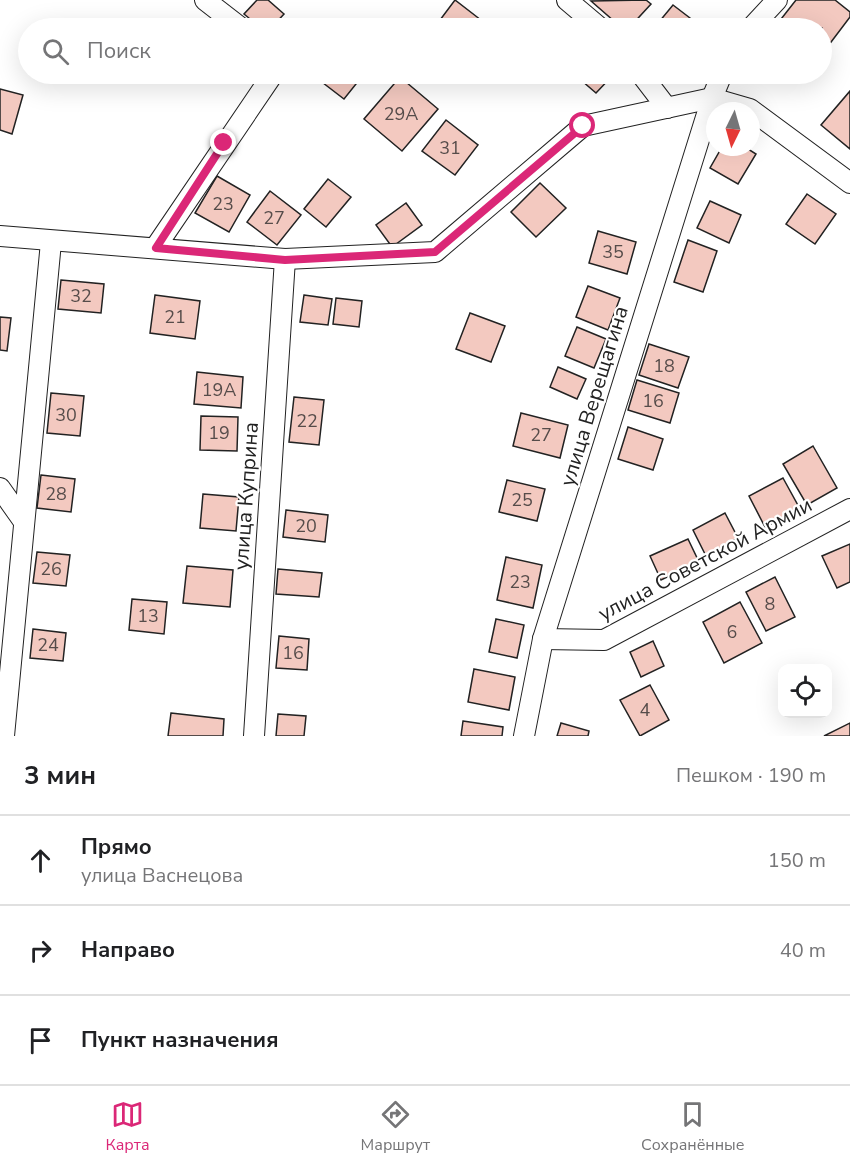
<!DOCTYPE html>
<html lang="ru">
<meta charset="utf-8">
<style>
:root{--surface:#fff;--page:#f6f6f6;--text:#202124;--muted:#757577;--line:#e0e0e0;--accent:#db2777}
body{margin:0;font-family:"Nunito Sans",sans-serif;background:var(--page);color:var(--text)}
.controls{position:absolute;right:18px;bottom:18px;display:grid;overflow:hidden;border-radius:12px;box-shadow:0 6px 24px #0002}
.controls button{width:54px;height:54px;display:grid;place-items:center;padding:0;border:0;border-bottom:2px solid var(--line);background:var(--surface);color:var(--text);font:30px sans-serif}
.compass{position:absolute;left:706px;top:102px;width:54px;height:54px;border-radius:50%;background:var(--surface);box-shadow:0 6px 24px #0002;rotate:185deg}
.stop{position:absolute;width:18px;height:18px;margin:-14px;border:4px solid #db2777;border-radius:50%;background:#fff}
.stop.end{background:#db2777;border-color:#fff;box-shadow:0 2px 6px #0008}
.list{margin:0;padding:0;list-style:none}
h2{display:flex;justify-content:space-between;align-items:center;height:78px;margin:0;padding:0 24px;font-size:26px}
h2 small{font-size:20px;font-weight:400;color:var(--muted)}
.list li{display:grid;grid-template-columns:39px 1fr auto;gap:18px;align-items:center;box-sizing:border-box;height:90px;padding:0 24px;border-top:2px solid var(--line)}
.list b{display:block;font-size:22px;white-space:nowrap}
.list p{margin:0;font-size:20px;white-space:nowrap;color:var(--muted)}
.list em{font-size:20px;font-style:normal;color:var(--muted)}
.icon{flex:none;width:33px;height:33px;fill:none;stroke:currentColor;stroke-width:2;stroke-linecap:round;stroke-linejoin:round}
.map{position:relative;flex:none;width:850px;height:736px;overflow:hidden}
.search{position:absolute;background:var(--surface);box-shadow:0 6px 24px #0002;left:18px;right:18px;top:18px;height:66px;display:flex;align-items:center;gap:15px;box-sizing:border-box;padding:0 21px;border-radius:33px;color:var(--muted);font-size:22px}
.sheet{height:348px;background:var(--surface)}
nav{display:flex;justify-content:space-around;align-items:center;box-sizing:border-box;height:84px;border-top:2px solid var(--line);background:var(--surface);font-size:16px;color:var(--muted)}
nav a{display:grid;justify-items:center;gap:3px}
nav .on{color:var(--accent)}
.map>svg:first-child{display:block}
</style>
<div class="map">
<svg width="850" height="736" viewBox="0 0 850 736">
<rect width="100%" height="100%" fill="#fff"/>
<g fill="#f3c9c0" stroke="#222" stroke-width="1.5">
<polygon points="257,0 268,0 284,14 271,28 261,28 244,14"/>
<polygon points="455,0 490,27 488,28 434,28"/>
<polygon points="646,0 651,4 629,28 622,28 591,1"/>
<polygon points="796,0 835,0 850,12 850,17 822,54 822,28 774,28"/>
<polygon points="673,5 703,28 654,28"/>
<polygon points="316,74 364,74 344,99 314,76"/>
<polygon points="574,74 614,74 596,93"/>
<polygon points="400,77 438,109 402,151 364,119"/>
<polygon points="0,89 23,95 12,134 0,130"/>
<polygon points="850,91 850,149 821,125"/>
<polygon points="446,120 478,145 455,175 422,151"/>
<polygon points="722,147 745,147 756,154 738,184 710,168"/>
<polygon points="217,176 250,195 229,232 195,213"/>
<polygon points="328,179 351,197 326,227 304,209"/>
<polygon points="540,183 566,208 536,237 511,212"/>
<polygon points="270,191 301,215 277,245 247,222"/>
<polygon points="807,194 836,214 815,244 786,224"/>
<polygon points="710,201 741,215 729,243 697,228"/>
<polygon points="406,203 422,225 392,247 376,225"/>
<polygon points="598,231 636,242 627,274 589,263"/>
<polygon points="688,240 717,251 703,292 674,282"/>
<polygon points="61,280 104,284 101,313 58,309"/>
<polygon points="588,286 620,298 608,330 576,317"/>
<polygon points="155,295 200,301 195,339 150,333"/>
<polygon points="304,295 332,299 328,325 300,322"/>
<polygon points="336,298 362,301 359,327 333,324"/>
<polygon points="470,313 505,326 491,362 456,349"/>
<polygon points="0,317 11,318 7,351 0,350"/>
<polygon points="577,327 606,339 594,368 565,356"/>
<polygon points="649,344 689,357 678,388 639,375"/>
<polygon points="558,367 586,379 577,399 550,387"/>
<polygon points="197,372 243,377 241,408 194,404"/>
<polygon points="637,380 679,393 670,423 628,410"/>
<polygon points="51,393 84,396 80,436 47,433"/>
<polygon points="294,397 324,400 319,445 289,442"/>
<polygon points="521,413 568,425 560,458 513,446"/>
<polygon points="201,416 238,417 237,451 200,450"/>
<polygon points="628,427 663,439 653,470 618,459"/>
<polygon points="813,446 837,488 807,505 783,464"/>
<polygon points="41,475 75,479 71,512 37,508"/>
<polygon points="783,478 800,509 765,527 749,496"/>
<polygon points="507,480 545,489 537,521 499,512"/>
<polygon points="203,494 239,497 236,531 200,528"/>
<polygon points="286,510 328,515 325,542 283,537"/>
<polygon points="725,513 738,538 706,556 693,530"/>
<polygon points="688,539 699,562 661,580 650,556"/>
<polygon points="850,544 850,582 837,588 822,556"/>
<polygon points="37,552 70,555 66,586 33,583"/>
<polygon points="506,557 542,565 533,608 497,600"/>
<polygon points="187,566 233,570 230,607 183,603"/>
<polygon points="278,569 322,573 319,597 276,594"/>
<polygon points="775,577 795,617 766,631 746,592"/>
<polygon points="132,599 167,602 164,634 129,630"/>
<polygon points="740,602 762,643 724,663 703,622"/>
<polygon points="496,619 524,625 517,658 489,652"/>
<polygon points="33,629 66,633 63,661 30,658"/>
<polygon points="279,636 309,639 307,670 276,668"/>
<polygon points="653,641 664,666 641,677 630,652"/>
<polygon points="474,669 515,677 509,710 468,702"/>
<polygon points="650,685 669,720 640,736 620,700"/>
<polygon points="171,713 224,719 223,736 168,736"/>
<polygon points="278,714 306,716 304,736 276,736"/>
<polygon points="463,721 503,727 502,736 461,736"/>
<polygon points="561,723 589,731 588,736 557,736"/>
<polygon points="850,723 850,736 824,736"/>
</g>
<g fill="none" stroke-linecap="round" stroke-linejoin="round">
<g stroke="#222" stroke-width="22">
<g id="street">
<polyline points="205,0 241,28"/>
<polyline points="567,0 600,28"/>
<polyline points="751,28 777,0"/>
<polyline points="641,74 667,108"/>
<polyline points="0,236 285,259 435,252 583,126 712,98 750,109 850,183"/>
<polyline points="155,248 273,74"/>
<polyline points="0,488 24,522"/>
<polyline points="543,639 604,640 850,509"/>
<polyline points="4,736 51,242"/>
<polyline points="254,736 285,259"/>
<polyline points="524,736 543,639 712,98 722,74"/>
</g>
</g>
<use href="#street" stroke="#fff" stroke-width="20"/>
</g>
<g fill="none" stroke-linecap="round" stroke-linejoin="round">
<polyline stroke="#db2777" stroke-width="8" points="224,143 156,248 285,260 435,252 583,126"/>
</g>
<g text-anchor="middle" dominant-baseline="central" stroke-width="4.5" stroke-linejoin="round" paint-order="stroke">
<g font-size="18" fill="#564c4a">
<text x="401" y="114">29А</text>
<text x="450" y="148">31</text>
<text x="223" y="204">23</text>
<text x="274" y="218">27</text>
<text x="613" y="252">35</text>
<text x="81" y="296">32</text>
<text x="175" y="317">21</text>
<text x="664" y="366">18</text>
<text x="219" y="390">19А</text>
<text x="653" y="401">16</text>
<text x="66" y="415">30</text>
<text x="307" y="421">22</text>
<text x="219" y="433">19</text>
<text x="541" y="435">27</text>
<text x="56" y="494">28</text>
<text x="522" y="500">25</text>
<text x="306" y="526">20</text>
<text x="51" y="569">26</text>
<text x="520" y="582">23</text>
<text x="770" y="604">8</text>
<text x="148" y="616">13</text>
<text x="732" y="632">6</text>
<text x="48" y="645">24</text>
<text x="293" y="653">16</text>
<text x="645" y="710">4</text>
</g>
<g font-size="21" fill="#222" stroke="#fff">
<text transform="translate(594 396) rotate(-73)">улица Верещагина</text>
<text transform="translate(246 496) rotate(-86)">улица Куприна</text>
<text transform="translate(705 559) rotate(-28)">улица Советской Армии</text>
</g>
</g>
</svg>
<div class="controls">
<button><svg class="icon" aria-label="locate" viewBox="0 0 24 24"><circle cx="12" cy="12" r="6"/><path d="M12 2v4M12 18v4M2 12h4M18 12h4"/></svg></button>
</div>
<svg class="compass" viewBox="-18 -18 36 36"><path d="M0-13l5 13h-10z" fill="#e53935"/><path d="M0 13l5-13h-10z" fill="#757577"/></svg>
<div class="stop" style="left:583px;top:126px"></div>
<div class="stop end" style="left:224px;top:143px"></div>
<div class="search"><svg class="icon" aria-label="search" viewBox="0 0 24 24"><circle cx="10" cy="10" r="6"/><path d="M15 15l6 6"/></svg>Поиск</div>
</div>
<section class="sheet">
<h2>3 мин<small>Пешком · 190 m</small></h2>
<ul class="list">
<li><svg class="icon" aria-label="ahead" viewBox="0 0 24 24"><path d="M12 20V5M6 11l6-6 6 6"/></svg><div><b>Прямо</b><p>улица Васнецова</p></div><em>150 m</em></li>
<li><svg class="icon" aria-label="right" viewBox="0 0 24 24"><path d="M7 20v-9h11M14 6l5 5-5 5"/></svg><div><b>Направо</b></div><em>40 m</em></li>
<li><svg class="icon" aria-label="arrive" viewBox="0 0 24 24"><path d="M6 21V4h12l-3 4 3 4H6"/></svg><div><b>Пункт назначения</b></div></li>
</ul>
</section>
<nav>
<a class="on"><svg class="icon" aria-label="map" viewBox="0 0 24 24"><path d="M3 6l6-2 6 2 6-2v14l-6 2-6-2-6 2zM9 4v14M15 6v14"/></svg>Карта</a>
<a><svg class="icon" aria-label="directions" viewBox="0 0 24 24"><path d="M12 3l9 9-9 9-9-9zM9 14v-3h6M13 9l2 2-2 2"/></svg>Маршрут</a>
<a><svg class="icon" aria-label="saved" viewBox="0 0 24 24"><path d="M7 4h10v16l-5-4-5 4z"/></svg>Сохранённые</a>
</nav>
